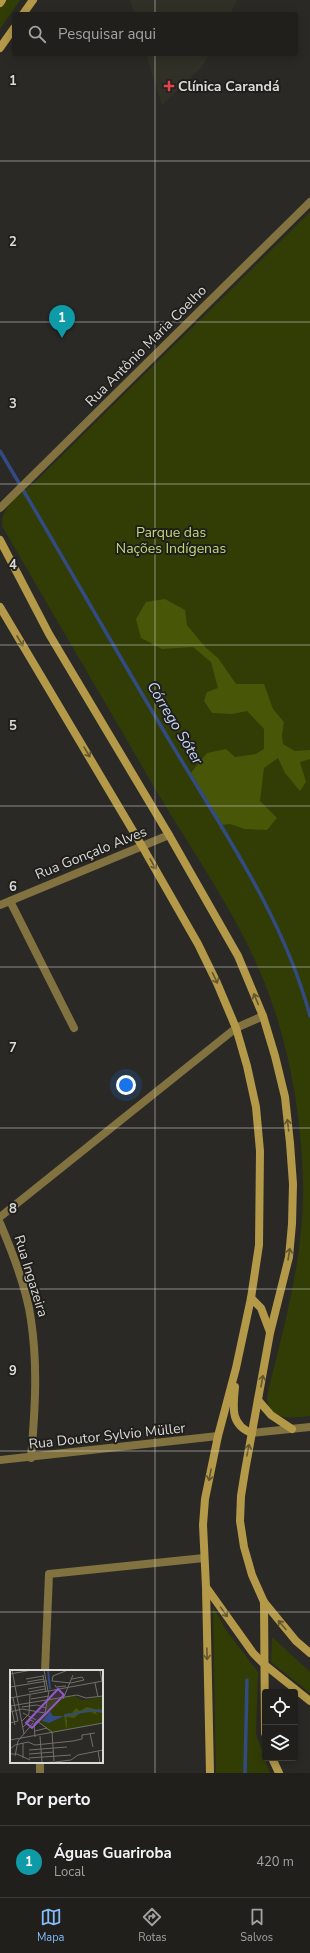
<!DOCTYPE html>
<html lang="pt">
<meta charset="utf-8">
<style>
:root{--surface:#201f1c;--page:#282725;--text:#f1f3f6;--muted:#a2a2a3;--line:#3d3d3b;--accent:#83bcfb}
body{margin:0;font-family:"Nunito Sans",sans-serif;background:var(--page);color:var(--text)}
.controls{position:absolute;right:12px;bottom:12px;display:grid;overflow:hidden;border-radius:4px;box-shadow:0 2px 10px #0003}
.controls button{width:36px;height:36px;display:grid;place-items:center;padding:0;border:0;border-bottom:1px solid var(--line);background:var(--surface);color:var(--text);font:20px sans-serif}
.you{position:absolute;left:126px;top:1085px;width:14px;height:14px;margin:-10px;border:3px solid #fff;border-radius:50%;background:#1a73e8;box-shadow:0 0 0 6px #1a73e833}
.badge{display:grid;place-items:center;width:26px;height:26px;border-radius:50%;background:var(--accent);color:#fff;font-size:13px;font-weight:700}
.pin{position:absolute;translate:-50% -33px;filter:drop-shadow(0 1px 2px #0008)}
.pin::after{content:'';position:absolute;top:21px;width:14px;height:12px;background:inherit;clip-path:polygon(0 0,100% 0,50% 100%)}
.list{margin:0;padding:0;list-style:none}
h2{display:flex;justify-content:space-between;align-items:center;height:52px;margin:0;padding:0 16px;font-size:17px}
h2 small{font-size:13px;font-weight:400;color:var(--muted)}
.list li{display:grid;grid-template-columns:26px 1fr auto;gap:12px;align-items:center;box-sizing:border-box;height:72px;padding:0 16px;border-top:1px solid var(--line)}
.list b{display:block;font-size:15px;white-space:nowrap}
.list p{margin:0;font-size:13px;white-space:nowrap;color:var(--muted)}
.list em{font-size:13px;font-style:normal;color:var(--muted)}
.icon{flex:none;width:22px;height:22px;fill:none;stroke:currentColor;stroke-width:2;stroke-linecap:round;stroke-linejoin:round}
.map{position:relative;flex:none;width:310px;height:1773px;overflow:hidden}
.search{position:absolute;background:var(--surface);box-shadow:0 2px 10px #0003;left:12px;right:12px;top:12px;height:44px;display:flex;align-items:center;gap:10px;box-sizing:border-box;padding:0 14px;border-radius:4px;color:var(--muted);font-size:15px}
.sheet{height:124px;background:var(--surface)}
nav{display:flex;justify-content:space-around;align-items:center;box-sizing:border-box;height:56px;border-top:1px solid var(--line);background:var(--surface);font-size:11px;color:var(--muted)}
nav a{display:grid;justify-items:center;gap:2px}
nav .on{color:var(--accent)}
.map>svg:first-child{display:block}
</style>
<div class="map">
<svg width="310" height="1773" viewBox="0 0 310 1773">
<rect width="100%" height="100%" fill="#2a2926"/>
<g fill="#313027">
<polygon points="130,0 237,0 230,14 134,14"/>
<polygon points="146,54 209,54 202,67 162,105"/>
</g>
<g fill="#323d06">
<polygon points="6,0 20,0 0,29 0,8"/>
<path d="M310 212V1416C293 1418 267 1422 267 1396 284 1326 305 1254 303 1181 301 1105 286 1027 254 958 226 898 187 843 153 785 103 699 52 612 2 526 0 506 22 493 36 481Z"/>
<polygon points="213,1607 226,1630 258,1672 256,1734 270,1773 216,1773"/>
<polygon points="272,1637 310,1672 310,1693 271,1662"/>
</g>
<polygon fill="#485607" points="165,599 185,610 187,625 205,647 218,658 236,684 264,684 273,709 284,722 282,735 283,744 295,751 310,750 310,759 300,762 306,782 300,791 285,773 278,758 264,768 260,801 277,818 267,830 245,829 230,824 221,825 190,774 207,753 226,749 235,757 256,754 264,749 264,729 247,711 232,714 212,713 204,701 207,692 218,688 211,662 193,647 162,649 141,638 136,619 146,602"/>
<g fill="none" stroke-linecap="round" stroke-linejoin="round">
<g stroke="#324b82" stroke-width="3.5">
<path d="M0 451C58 548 113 646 171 743 223 831 283 916 310 1016"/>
<polyline points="245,1773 247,1680"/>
</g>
<g stroke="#817240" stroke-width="8">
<polyline points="10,901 74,1028"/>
<polyline points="0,905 169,835"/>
<polyline points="0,1217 236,1028 263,1016"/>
<path d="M0 1223C12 1251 27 1290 31 1320 38 1366 35 1411 31 1458"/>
<polyline points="252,1433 310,1427"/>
<polyline points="0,1460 218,1436"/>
<polyline points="45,1671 49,1574 204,1558"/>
<polyline points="40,1773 40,1762"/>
</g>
<polyline stroke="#817240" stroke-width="8" points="0,508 310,202"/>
<g stroke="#b49a48" stroke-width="8">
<polyline points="0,3 2,0"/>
<polyline points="23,14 33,0"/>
<polyline points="0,48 14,28"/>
<polyline points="0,540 49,634 169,835 238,956 263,1016 275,1056 285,1097 290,1143 293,1184 292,1224 289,1257 270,1333 245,1471 241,1496 240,1521 244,1547 252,1575 264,1602 296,1641 310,1653"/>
<polyline points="0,607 142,846 198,944 217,983 236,1028 247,1066 256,1107 260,1151 259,1245 251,1298 236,1368 218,1436 205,1499 203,1525 206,1587 253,1653 265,1665 310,1701"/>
<polyline points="251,1298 261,1308 270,1332"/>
<path d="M235 1387C233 1407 230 1425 252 1433"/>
<polyline points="258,1400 271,1415 292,1429"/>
<polyline points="206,1588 210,1773"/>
<polyline points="264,1602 265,1733"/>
<polyline points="272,1758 279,1773"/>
</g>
</g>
<defs><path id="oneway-shaft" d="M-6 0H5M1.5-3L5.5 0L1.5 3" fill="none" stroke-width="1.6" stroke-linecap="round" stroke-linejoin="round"/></defs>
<g stroke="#635630">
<use href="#oneway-shaft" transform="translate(20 641) rotate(59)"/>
<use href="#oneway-shaft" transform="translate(87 752) rotate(59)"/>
<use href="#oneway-shaft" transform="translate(153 864) rotate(61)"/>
<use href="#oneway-shaft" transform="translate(215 978) rotate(64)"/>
<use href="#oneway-shaft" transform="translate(256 999) rotate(-113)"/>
<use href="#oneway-shaft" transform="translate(288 1125) rotate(-97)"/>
<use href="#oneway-shaft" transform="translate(289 1254) rotate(-81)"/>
<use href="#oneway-shaft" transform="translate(262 1381) rotate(-80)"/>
<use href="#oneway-shaft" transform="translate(248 1450) rotate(-79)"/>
<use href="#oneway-shaft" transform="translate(210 1475) rotate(101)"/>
<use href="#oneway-shaft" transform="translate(224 1612) rotate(55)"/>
<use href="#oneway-shaft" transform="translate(282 1625) rotate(-131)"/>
<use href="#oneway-shaft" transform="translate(207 1654) rotate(89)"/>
</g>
<path fill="none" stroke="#dadad8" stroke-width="1" stroke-opacity="0.55" d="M155 0V14M155 54V1773M0 161H310M0 322H310M0 484H310M0 645H310M0 806H310M0 967H310M0 1128H310M0 1289H310M0 1451H310M0 1612H310"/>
<path fill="#e0444e" stroke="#201f1c" stroke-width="1.5" d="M167 80h4v4h4v4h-4v4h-4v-4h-4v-4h4z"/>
<g text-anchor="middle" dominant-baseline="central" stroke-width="4" stroke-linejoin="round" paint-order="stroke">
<g font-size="14" font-weight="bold" fill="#dadad8" stroke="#201f1c" text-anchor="start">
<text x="178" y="86">Clínica Carandá</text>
</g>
<g font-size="14" fill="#dadad8" stroke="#201f1c">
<text transform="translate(146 346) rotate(-45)">Rua Antônio Maria Coelho</text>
<text transform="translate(91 853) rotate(-22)">Rua Gonçalo Alves</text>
<text transform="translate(31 1276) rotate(73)">Rua Ingazeira</text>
<text transform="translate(107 1436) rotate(-6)">Rua Doutor Sylvio Müller</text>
</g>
<g font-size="14" fill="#c2d977" stroke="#201f1c">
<text x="171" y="532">Parque das<tspan x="171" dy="16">Nações Indígenas</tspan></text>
</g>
<g font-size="15" font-style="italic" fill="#c6d7f9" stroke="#201f1c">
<text transform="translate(175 723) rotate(59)">Córrego Sóter</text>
</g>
</g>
<g transform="translate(10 1670)">
<rect width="93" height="93" fill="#2a2926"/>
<path d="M65 26 72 30 93 27V53L40 63 28 50 33 47 39 29Z" fill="#323d06"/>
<path d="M88 36 89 40 93 39V43L86 42 87 45 81 42 70 43 64 48 57 47 56 48 57 50V57L56 58 54 44 62 43 66 38 70 41 77 37 88 40Z" fill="#485607"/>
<path d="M40 41 43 46H54L39 53 32 51Z" fill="#324b82"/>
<path fill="none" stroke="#324b82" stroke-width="2" d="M38 0 40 19M54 46 81 40 93 41"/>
<path fill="none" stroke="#70706d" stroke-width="1" d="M2 0 14 64M34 0 38 21M58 0 43 6 42 11 61 13 74 10M0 4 22 0M33 5 36 22M16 9 33 6M62 9 72 7 74 10M92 11 90 1 92 0M17 12 34 9M85 13 88 27M45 15 46 17 56 16M0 17 37 11M18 19 35 16M19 22 35 19M0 28 93 11M21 29 39 26M53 29 63 5M0 31 5 55M0 36 67 25 76 28 93 26M12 37 27 35 36 38M0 42 12 39 35 43M13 43 26 50M12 51 19 44 20 25M27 51 42 62 44 91M0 53 8 51 3 28M13 57 21 50 24 52M25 61 37 58M80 63 83 77M30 66 32 93M25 67 24 54 35 43 39 21M0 70 93 53M0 79 5 75 18 72 25 75 63 71 72 69V65L85 63M19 80 57 77M88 81 90 93M0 84H7L20 90M19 84 44 82M5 86 8 71 23 53M13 88V73M19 88 61 85M45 92 61 90 68 85 93 80M30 93 44 92"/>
<path fill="#9358c5" fill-opacity="0.15" stroke="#9358c5" stroke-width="2" d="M48 19 54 25 22 58 16 53Z"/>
<rect width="93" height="93" fill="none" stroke="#dadad8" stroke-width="2"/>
</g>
<g font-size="13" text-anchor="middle" font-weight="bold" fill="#dadad8" stroke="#201f1c" stroke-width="4" stroke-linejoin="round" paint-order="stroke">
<text x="13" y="85">1</text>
<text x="13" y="246">2</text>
<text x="13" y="408">3</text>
<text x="13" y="569">4</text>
<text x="13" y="730">5</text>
<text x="13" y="891">6</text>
<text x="13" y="1052">7</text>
<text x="13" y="1213">8</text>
<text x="13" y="1375">9</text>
</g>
</svg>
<div class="controls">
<button><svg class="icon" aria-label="locate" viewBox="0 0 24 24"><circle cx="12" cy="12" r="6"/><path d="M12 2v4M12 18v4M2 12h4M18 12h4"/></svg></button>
<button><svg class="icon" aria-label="layers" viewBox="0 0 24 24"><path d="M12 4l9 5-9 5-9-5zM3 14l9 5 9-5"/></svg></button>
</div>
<div class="you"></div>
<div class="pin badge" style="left:62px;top:338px;background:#0f9aa8">1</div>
<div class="search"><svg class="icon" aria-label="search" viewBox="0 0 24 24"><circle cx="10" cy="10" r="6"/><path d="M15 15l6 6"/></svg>Pesquisar aqui</div>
</div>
<section class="sheet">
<h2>Por perto<small></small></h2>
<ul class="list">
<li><span class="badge" style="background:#0f9aa8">1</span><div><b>Águas Guariroba</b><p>Local</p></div><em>420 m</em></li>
</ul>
</section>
<nav>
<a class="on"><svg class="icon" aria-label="map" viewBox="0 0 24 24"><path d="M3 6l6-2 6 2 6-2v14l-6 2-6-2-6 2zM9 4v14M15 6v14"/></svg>Mapa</a>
<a><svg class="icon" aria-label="directions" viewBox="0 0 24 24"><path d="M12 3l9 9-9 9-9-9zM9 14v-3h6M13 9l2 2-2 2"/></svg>Rotas</a>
<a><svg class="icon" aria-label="saved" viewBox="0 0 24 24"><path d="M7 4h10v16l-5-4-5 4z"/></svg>Salvos</a>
</nav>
